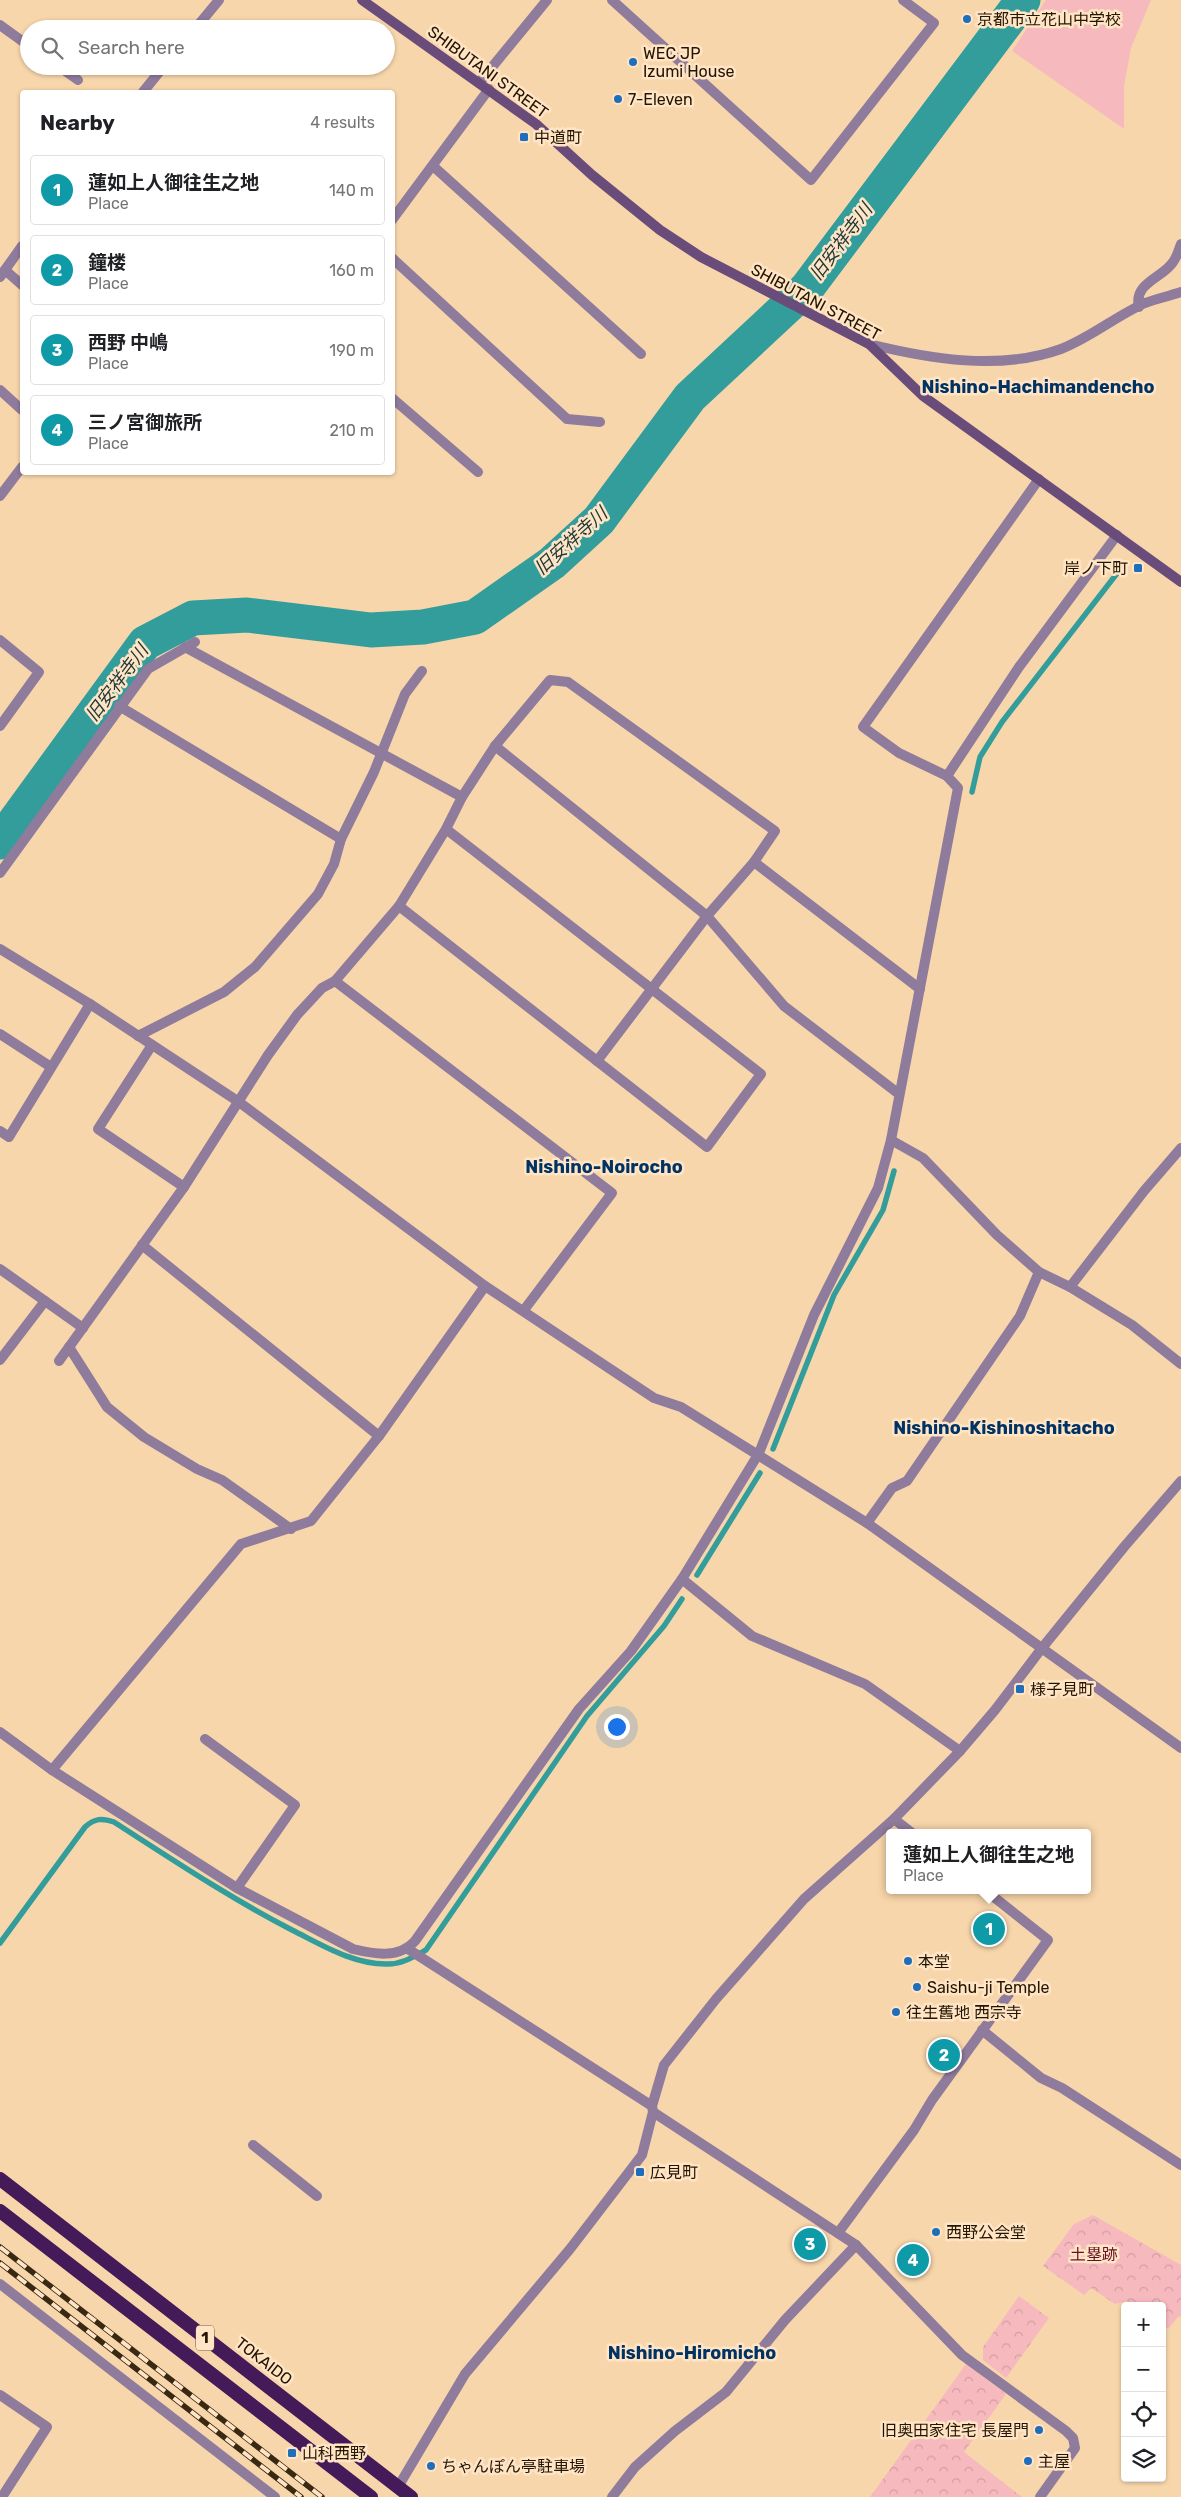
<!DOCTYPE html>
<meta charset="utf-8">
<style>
:root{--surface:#fff;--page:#f2f2f2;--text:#202124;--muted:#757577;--line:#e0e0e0;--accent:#1e6ebc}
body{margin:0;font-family:Rubik,"Noto Sans JP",sans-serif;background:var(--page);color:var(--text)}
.controls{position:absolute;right:15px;bottom:15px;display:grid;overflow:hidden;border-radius:5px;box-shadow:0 1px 4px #0004}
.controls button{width:45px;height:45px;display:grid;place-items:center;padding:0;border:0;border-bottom:1px solid var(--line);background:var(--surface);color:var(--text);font:25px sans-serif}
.you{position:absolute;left:616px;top:1726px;width:18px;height:18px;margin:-12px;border:4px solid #fff;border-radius:50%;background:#1a73e8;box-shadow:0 0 0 8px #1a73e833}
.badge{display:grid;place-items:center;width:32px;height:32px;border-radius:50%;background:var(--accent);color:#fff;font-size:16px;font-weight:700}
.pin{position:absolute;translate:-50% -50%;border:2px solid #fff;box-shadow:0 1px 5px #0006}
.popup{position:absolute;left:886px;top:1829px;width:205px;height:65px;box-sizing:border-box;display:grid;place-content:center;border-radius:5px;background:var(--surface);filter:drop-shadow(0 1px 4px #0005);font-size:16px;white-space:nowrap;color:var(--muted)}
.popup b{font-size:19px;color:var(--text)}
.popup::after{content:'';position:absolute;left:50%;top:100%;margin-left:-10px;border:10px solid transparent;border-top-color:var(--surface)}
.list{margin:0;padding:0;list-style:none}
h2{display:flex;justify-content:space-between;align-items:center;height:65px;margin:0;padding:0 20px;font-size:21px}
h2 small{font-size:16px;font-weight:400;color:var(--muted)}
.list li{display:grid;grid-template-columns:32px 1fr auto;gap:15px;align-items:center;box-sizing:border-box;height:70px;margin:0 10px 10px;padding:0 10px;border:1px solid var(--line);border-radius:5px}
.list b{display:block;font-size:19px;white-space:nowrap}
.list p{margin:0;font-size:16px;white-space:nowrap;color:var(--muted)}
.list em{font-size:16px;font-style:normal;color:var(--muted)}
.icon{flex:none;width:28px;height:28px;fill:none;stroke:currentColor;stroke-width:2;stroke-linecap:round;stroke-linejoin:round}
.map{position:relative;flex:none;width:1181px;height:2497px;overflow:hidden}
.search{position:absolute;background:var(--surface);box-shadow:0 1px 4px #0004;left:20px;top:20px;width:375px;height:55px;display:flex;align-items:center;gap:12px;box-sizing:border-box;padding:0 18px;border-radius:28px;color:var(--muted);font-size:19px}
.panel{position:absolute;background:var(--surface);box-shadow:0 1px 4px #0004;left:20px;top:90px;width:375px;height:385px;border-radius:5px}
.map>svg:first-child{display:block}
</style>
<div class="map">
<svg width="1181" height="2497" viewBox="0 0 1181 2497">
<defs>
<pattern id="forest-crowns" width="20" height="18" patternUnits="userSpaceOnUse" patternTransform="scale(1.25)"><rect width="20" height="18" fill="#f6b9be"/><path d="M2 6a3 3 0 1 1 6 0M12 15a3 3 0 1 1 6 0" fill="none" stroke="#d39ea2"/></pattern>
</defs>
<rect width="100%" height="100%" fill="#f8d6ab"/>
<polygon fill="#f6b9be" points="1046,0 1151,0 1131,48 1124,86 1124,129 1012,51"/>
<g fill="url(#forest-crowns)">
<polygon points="1093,2215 1181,2265 1181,2317 1179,2316 1168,2329 1162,2325 1162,2306 1134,2306 1127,2301 1115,2304 1091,2288 1084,2295 1043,2266 1074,2224"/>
<polygon points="1019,2296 1049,2318 1006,2378 983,2360 983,2347"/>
<polygon points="966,2364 1006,2394 964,2452 1022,2497 870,2497"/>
</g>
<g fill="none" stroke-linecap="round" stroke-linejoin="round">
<g stroke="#329d9a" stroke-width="5.5">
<polyline points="972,792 980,757 1002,722 1125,563"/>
<polyline points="773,1449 834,1295 883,1210 894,1171"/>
<polyline points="697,1575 760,1473"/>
<path d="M0 1943 85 1827C95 1818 102 1818 114 1822 173 1860 230 1898 292 1930 322 1945 354 1965 388 1964 402 1964 413 1957 426 1950L587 1716 664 1626 682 1599"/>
</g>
<polyline stroke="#329d9a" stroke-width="35" points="0,842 145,643 193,618 247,615 371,630 423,627 475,617 552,563 599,520 690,397 807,288 1023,0"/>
<g stroke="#8f7b9b" stroke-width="10">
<polyline points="612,0 811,180 934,23 903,0"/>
<polyline points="0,25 29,46"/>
<polyline points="195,29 219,0"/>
<polyline points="58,66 78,80"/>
<polyline points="479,83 547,0"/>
<polyline points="143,92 164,66"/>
<polyline points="433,166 641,354"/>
<polyline points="392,220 489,89"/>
<polyline points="392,258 567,419 600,422"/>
<polyline points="5,270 22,285"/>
<polyline points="0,277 22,246"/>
<path d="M1139 307C1133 283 1163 278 1173 262 1177 257 1179 249 1181 244"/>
<path d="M869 344C930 359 1000 371 1061 349 1090 338 1116 316 1145 303 1156 299 1169 296 1181 292"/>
<polyline points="0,390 22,410"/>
<polyline points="392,398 478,472"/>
<polyline points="0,496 22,467"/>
<polyline points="0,640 39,672 0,726"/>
<polyline points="185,647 462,797"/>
<polyline points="119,706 341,839"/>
<polyline points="495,746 707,916 784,1006 899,1094"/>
<polyline points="947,776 1019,667 1117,535"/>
<polyline points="754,862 920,989"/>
<polyline points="0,873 148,669 195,642"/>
<polyline points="399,906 707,1147 761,1074 446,829"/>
<polyline points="0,949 90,1004 239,1102 485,1286 654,1398 681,1407 867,1523 1181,1748"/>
<polyline points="335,981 612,1193 524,1310"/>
<polyline points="0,1034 51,1067"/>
<polyline points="138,1036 224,992 255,967 318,894 334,864 341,839 374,772 405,694 422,671"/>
<polyline points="152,1045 98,1129 184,1187"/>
<polyline points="0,1131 9,1137 90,1004"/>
<polyline points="891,1140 923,1158 997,1235 1039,1272 1070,1287 1132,1325 1181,1364"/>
<polyline points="142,1245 379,1436"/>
<polyline points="0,1269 83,1328"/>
<polyline points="1070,1287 1144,1191 1181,1148"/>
<polyline points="69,1347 107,1407 144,1437 197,1469 222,1480 291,1529"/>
<polyline points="0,1360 45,1301"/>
<polyline points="59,1361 184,1187 268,1055 297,1015 322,988 335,981 399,906 446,829 462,797 495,746 550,680 568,682 775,831 754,862 707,916 597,1061"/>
<polyline points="867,1523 892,1488 907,1481 1020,1316 1039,1272"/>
<polyline points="682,1579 752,1636 865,1684 960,1751"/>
<path d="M0 1732 52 1770 237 1888 353 1949C374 1954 399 1959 415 1941L579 1709 631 1651 682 1579 759 1453 814 1315 878 1188 891 1140 958 788 947 776 899 753 863 727 1039 479"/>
<polyline points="205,1739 295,1805 237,1888"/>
<polyline points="52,1770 241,1544 311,1521 379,1436 485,1286"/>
<polyline points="894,1819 912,1833"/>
<polyline points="408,1949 652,2106"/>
<polyline points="982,2030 1041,2078 1062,2088 1181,2165"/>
<polyline points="653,2112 856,2245 962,2355 1066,2431 1073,2438 1075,2448 1040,2497"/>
<polyline points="253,2145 317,2196"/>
<polyline points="838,2233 914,2130 932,2100 1048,1940 985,1890"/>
<polyline points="0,2284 275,2497"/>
<polyline points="0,2395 47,2427 2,2497"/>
<polyline points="398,2487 465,2374 570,2249 642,2155 653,2112 652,2106 664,2065 716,1999 804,1899 894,1819 960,1751 995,1710 1042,1648 1124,1547 1181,1481"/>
<polyline points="612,2497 635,2467 675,2431 726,2392 785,2320 856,2245"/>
</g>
<polyline stroke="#6a4c7b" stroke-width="10" points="362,0 536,124 592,175 660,230 701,257 869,344 923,396 1181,582"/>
<g stroke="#441a58" stroke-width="14">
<polyline points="0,2179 411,2497"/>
<polyline points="0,2211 371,2497"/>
</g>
<g stroke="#392812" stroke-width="5.5">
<g id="rail">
<polyline points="0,2247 322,2497"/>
<polyline points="0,2263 301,2497"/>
</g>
</g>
<use href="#rail" stroke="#ffe5c5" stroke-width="4" stroke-dasharray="11" stroke-linecap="butt"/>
</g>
<g fill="#1e6ebc" stroke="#ffe5c5" stroke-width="2">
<circle cx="967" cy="19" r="5"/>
<circle cx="633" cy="62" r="5"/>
<circle cx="618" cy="99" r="5"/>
<rect x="519" y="132" width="10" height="10" rx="2.5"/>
<rect x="1133" y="563" width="10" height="10" rx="2.5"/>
<rect x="1015" y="1684" width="10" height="10" rx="2.5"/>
<circle cx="908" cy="1961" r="5"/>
<circle cx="917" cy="1987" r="5"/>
<circle cx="896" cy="2012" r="5"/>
<rect x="635" y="2167" width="10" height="10" rx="2.5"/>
<circle cx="936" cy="2232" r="5"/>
<circle cx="1039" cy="2430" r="5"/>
<rect x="287" y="2448" width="10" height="10" rx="2.5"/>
<circle cx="1028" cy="2461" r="5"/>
<circle cx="431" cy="2466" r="5"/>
</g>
<g text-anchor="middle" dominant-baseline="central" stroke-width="5" stroke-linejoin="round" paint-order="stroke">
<rect fill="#ffe5c5" stroke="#66533c" stroke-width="1" x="196" y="2325.5" width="18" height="25" rx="4"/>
<g font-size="15" font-weight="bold" fill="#241501">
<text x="205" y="2338">1</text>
</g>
<g font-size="16" fill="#241501" stroke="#ffe5c5" text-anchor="start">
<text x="977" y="19">京都市立花山中学校</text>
<text x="643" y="53">WEC JP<tspan x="643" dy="18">Izumi House</tspan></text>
<text x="628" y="99">7-Eleven</text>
<text x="534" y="137">中道町</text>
<text x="1128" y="568" text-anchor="end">岸ノ下町</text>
<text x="1030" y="1689">様子見町</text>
<text x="918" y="1961">本堂</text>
<text x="927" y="1987">Saishu-ji Temple</text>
<text x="906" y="2012">往生舊地 西宗寺</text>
<text x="650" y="2172">広見町</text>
<text x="946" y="2232">西野公会堂</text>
<text x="1029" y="2430" text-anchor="end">旧奥田家住宅 長屋門</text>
<text x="302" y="2453">山科西野</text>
<text x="1038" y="2461">主屋</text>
<text x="441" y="2466">ちゃんぽん亭駐車場</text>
</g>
<g font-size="16" fill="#241501" stroke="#ffe5c5">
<text transform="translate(488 72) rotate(36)">SHIBUTANI STREET</text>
<text transform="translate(816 302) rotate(28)">SHIBUTANI STREET</text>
<text transform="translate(264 2361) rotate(38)">TOKAIDO</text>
</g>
<g font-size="16" fill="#661026" stroke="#ffe5c5">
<text x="1094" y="2254">土塁跡</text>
</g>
<g font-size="18" font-style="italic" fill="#203837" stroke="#ffe5c5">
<text transform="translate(841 242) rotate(-53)">旧安祥寺川</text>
<text transform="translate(571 541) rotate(-42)">旧安祥寺川</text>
<text transform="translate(117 683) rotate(-53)">旧安祥寺川</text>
</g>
<g font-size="18" font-weight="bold" fill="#003364" stroke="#ffe5c5">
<text x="1038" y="387">Nishino-Hachimandencho</text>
<text x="604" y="1167">Nishino-Noirocho</text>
<text x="1004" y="1428">Nishino-Kishinoshitacho</text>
<text x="692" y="2353">Nishino-Hiromicho</text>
</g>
</g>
</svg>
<div class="controls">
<button>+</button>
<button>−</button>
<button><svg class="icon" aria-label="locate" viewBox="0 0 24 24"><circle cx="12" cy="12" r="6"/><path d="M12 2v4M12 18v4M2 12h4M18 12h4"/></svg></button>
<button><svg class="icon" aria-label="layers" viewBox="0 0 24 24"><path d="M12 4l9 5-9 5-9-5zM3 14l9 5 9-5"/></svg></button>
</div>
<div class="you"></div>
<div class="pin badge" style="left:989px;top:1929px;background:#0f9aa8">1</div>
<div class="popup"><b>蓮如上人御往生之地</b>Place</div>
<div class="pin badge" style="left:944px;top:2055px;background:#0f9aa8">2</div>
<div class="pin badge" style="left:810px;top:2244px;background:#0f9aa8">3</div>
<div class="pin badge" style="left:913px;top:2260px;background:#0f9aa8">4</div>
<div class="search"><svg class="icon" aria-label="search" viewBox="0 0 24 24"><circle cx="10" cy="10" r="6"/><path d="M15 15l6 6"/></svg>Search here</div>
<section class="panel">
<h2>Nearby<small>4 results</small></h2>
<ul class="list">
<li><span class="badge" style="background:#0f9aa8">1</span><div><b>蓮如上人御往生之地</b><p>Place</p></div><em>140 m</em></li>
<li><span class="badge" style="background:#0f9aa8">2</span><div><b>鐘楼</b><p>Place</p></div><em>160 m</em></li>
<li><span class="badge" style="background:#0f9aa8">3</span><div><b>西野 中嶋</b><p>Place</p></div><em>190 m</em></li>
<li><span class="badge" style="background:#0f9aa8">4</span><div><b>三ノ宮御旅所</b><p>Place</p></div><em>210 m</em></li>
</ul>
</section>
</div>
